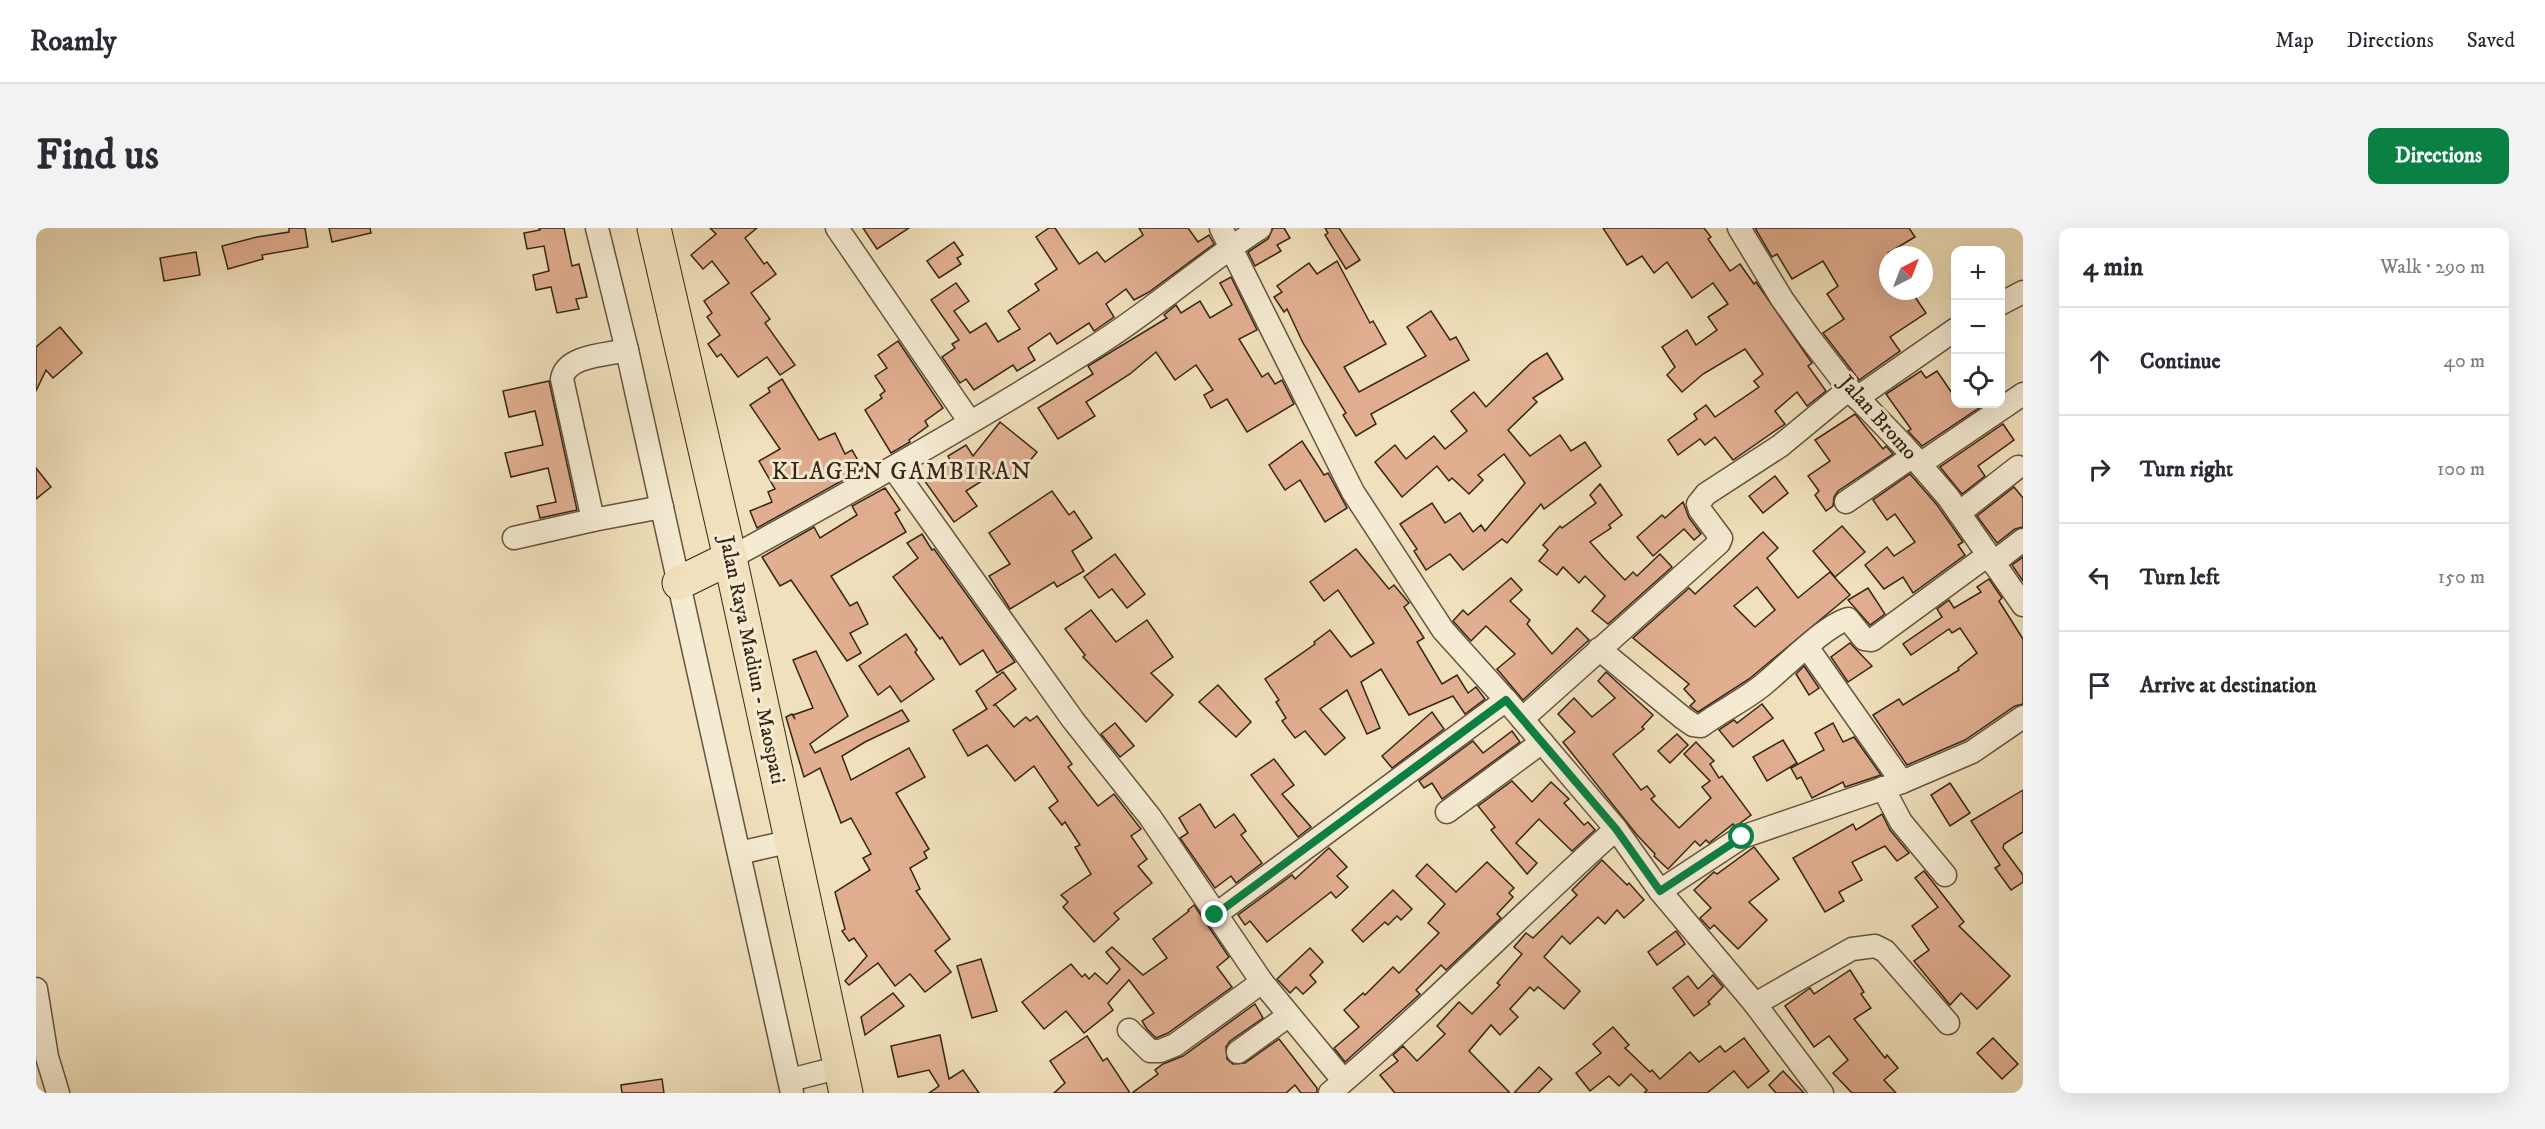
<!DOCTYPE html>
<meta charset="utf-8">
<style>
:root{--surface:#fff;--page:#f2f2f3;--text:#2b2b33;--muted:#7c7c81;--line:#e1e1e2;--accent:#0b8043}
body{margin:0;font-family:"IM FELL DW Pica",serif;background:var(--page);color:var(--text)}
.controls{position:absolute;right:18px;top:18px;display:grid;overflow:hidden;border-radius:12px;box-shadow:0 6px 24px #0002}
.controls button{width:54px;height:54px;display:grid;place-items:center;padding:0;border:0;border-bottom:2px solid var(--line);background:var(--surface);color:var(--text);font:30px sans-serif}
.compass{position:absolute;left:1843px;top:18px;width:54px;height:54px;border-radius:50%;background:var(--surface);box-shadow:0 6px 24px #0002;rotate:42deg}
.stop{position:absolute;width:18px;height:18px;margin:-14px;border:4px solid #0b8043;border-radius:50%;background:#fff}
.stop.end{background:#0b8043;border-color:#fff;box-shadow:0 2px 6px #0008}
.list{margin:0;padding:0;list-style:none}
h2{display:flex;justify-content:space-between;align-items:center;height:78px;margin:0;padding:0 24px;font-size:26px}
h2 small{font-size:20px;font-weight:400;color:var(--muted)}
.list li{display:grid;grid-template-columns:39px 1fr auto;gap:18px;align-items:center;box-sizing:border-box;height:108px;padding:0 24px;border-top:2px solid var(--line)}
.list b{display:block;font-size:22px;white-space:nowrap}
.list em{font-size:20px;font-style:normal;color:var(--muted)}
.icon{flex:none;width:33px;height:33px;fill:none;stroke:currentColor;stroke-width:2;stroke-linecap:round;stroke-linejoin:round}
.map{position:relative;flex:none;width:1987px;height:865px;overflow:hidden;border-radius:12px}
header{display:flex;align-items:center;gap:36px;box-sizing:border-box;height:84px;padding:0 30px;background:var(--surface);border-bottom:2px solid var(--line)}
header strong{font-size:28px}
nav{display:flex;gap:33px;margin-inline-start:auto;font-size:21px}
.intro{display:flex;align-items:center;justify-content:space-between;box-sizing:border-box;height:144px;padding:0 36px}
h1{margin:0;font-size:42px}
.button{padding:15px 27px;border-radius:12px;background:var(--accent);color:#fff;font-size:21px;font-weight:700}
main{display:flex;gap:36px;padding:0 36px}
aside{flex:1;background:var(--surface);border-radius:12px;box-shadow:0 6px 24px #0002}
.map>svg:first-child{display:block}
</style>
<header>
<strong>Roamly</strong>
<nav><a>Map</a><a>Directions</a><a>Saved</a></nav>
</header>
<div class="intro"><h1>Find us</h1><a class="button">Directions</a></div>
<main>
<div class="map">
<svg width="1987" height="865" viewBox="0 0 1987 865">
<rect width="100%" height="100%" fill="#f0e0bb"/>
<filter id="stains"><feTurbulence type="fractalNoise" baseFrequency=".00333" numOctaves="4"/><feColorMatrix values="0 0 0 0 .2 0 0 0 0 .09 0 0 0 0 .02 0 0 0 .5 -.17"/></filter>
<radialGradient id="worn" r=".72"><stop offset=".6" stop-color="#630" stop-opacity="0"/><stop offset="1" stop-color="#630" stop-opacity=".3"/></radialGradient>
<g fill="#e1ae90" stroke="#362516" stroke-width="1.5" fill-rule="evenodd">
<polygon points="253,0 269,0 272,19 226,27 227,31 192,41 186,18 221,9 253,4"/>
<polygon points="293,0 334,0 335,5 296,14"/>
<polygon points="503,0 528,0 536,38 543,36 551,69 540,71 543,81 521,85 515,59 500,62 497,47 513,43 508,18 491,21 488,5 504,2"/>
<polygon points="674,0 721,0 709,10 728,36 731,34 740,46 715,65 734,91 729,95 759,137 744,147 731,129 702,149 685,126 681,129 672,116 684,107 671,89 676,85 668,73 693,55 676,33 667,41 655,27 680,6"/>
<polygon points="827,0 873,0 841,21"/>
<polygon points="1013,0 1019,0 1043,36 1061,24 1069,34 1107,7 1103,0 1152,0 1162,14 1173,7 1178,16 1113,64 1098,72 1090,61 1070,76 1078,89 1058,103 1053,95 1021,116 1014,105 992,120 999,132 981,143 977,137 938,162 930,151 924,155 906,129 919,120 916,116 923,112 895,72 920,55 933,73 918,83 934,105 950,95 962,114 984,101 972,83 1003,62 999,56 1021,41 1000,9"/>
<polygon points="1237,0 1248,0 1254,10 1241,17 1245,23 1219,38 1212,24 1232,11"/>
<polygon points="1289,0 1303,0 1324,32 1310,41 1289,7 1292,5"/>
<polygon points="1567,0 1668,0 1675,9 1672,11 1694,43 1704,36 1718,56 1720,54 1776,135 1772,138 1790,163 1771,178 1761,164 1739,183 1749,196 1697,232 1679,209 1669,217 1664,211 1642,227 1632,212 1661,191 1658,186 1670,177 1679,189 1723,159 1718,153 1727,146 1709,121 1667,146 1646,164 1631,147 1639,139 1626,119 1651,102 1660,117 1681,102 1672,89 1692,76 1677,55 1656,70 1631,34 1618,45 1606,28 1591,37"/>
<polygon points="1719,0 1873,0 1879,9 1852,25 1852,63 1875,63 1890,85 1854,109 1864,123 1823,152 1787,105 1808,91 1791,66 1802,58 1787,33 1756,51 1741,26 1736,29"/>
<polygon points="918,14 927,27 921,30 925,36 903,50 891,33"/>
<polygon points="160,24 164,47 128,53 124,30"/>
<polygon points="1301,33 1334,95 1337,93 1350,116 1308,139 1323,164 1390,128 1371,99 1395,83 1414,112 1420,109 1433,132 1335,186 1340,196 1320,208 1307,187 1310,185 1267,115 1251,81 1248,84 1238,69 1246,64 1241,58 1273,35 1281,46"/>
<polygon points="1195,49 1221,102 1203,111 1226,149 1232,145 1239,156 1246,152 1258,176 1211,204 1191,171 1175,180 1168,167 1177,162 1160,137 1139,152 1120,124 1094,146 1050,174 1059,188 1022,211 1002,180 1057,146 1052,138 1131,90 1128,87 1140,77 1145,85 1164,73 1174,90 1196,77 1184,55"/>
<polygon points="24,99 46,125 17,150 10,142 0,163 0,119"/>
<polygon points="862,113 907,180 889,193 892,198 873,212 874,214 855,225 829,182 846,170 844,167 849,163 839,148 851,140 842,127"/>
<polygon points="1511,125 1527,151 1497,170 1501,174 1472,202 1494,228 1524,207 1535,223 1549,214 1565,238 1508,281 1505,276 1471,315 1466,311 1427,342 1414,326 1390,342 1378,323 1381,321 1364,296 1396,275 1409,295 1424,285 1437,304 1445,297 1449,303 1489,255 1468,226 1442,247 1447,252 1433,266 1416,250 1413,253 1401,238 1366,269 1339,234 1359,217 1370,231 1398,208 1409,221 1431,203 1415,183 1438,164 1450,179 1495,135"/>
<polygon points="1885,143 1890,150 1901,143 1920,171 1920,176 1949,176 1886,218 1872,203 1875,201 1850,166"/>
<polygon points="746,151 783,212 799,205 809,226 816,222 827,241 721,300 714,283 736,274 732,264 739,261 723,233 744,221 714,177 734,164 732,160"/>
<polygon points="513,153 541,282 504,290 501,278 520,274 512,240 475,249 469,225 507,217 499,183 473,189 467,163"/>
<polygon points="1819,186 1847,221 1850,218 1857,226 1802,263 1798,269 1797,278 1790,283 1779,267 1783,263 1772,248 1794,233 1779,212"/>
<polygon points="964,194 1001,224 979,251 966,240 930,263 941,278 918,294 888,252 914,232 912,228 930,217 937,228"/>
<polygon points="1967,196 1978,212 1942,238 1949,248 1926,266 1904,239"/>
<polygon points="1266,213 1288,247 1292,245 1311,280 1289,294 1264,252 1249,262 1233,237"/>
<polygon points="0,240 15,259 0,271"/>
<polygon points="1874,246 1901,277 1927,314 1922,317 1929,327 1877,365 1867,349 1848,361 1829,337 1851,319 1858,328 1879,314 1859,286 1851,292 1837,272"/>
<polygon points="1739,248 1752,265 1727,285 1713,268"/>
<polygon points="1564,256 1586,287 1573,297 1575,300 1554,314 1568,330 1589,352 1597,344 1601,348 1624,326 1636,339 1572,396 1556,383 1569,368 1549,348 1543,355 1527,339 1521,347 1503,333 1512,322 1507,317 1524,298 1526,300 1560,275 1554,267"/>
<polygon points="1978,259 1987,270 1987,299 1979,301 1961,315 1941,288"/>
<polygon points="849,260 864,282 859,285 870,304 795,348 814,378 821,374 832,396 814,405 825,425 811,433 755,352 744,358 726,329 778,299 784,310 821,287 816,278"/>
<polygon points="1016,263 1033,287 1038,283 1056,310 1036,323 1048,343 1021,359 1018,354 974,381 953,348 974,336 953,305"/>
<polygon points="1647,274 1653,290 1665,306 1658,312 1648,301 1617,328 1601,309 1626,287 1629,290"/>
<polygon points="1806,298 1829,324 1799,349 1777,323"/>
<path d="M1727 304 1742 320 1731 330 1762 370 1794 344 1814 367 1713 451 1662 484 1654 478 1659 473 1648 461 1653 456 1597 410 1653 360 1659 366ZM1721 359 1739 382 1719 399 1698 378Z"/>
<polygon points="886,306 896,322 898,321 979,434 961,445 947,422 924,437 906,409 904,411 857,349 882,330 871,315"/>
<polygon points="1320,321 1353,361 1358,357 1373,375 1368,379 1388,410 1381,414 1406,456 1421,447 1432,465 1440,459 1449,471 1429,486 1417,468 1373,487 1345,441 1325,454 1344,500 1331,506 1311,462 1284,481 1309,510 1289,527 1269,503 1259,510 1246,493 1250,490 1240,474 1243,472 1229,451 1279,416 1278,414 1294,402 1315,429 1338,415 1302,362 1288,373 1274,354"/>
<polygon points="1079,326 1109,366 1091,380 1076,361 1063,370 1048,349"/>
<polygon points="1987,329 1987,353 1976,337"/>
<polygon points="1475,350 1486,362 1474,373 1494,392 1491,396 1516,426 1541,400 1553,412 1487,472 1461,441 1479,426 1450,398 1435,413 1417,393 1427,382 1432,387"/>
<polygon points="1953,351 1966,370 1963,373 1987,411 1987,476 1979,478 1929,512 1871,537 1837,487 1863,471 1867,477 1923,442 1922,440 1941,425 1924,400 1916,405 1913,401 1875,427 1867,416 1906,389 1901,381 1913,372 1918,380 1945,364 1941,359"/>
<polygon points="1832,360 1849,386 1834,397 1812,372"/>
<polygon points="1055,382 1080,414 1111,392 1137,429 1115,445 1137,467 1110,494 1047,429 1049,427 1029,401"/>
<polygon points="870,406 881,422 879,424 898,451 865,474 854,458 842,467 823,438"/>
<polygon points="1814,415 1836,438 1812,454 1795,429"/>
<polygon points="780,423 812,488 774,516 779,525 866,482 873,493 829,514 806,528 815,552 873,520 889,549 860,565 893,621 888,624 891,630 874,640 884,661 880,663 914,711 899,723 915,744 889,764 874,746 859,758 842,735 813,757 809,753 831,728 818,710 813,713 806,703 809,701 799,664 834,642 827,630 835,626 815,590 805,595 784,540 768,549 750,489 756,486 759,491 757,487 777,480 757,432"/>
<polygon points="1768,438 1783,460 1773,467 1760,446"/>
<polygon points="967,444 980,461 957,478 959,476 978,499 990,489 994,493 1001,488 1036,536 1032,539 1062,578 1078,566 1105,601 1095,608 1111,631 1102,638 1116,655 1078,685 1083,691 1058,714 1027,679 1032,674 1025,667 1055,646 1039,619 1044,617 1029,594 1026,597 1013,580 1022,573 998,538 979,553 951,517 932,528 917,502 951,481 940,463"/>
<polygon points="1570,444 1617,487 1606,499 1608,501 1577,526 1605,562 1611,558 1619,568 1615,571 1643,600 1675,570 1666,559 1674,553 1648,526 1660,514 1678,533 1674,536 1683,550 1686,548 1715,587 1703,596 1698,598 1697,596 1673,615 1670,612 1664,618 1659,613 1632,641 1618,628 1619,626 1601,607 1527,514 1539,504 1522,486 1538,470 1556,489 1579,470 1562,453"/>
<polygon points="1182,457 1215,494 1200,509 1163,474"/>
<polygon points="1726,476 1737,490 1697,519 1683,502 1698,492 1701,495"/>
<polygon points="1396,484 1408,501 1356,540 1346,528"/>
<polygon points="1079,495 1098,518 1084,529 1065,506"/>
<polygon points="1797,495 1807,514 1818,509 1845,547 1809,559 1807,554 1776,570 1765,549 1761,551 1755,540 1788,522 1779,505"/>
<polygon points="1476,503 1484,514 1406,571 1396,555 1388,560 1383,553 1437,513 1447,525"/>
<polygon points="1641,506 1652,517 1634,535 1622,523"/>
<polygon points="1747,512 1761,535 1731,553 1717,529"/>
<polygon points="1238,531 1258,557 1246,566 1275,599 1262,609 1215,547"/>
<polygon points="1476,553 1496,574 1515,554 1533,571 1528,575 1548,597 1552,594 1559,602 1536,623 1503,591 1480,615 1501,635 1491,646 1455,602 1459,599 1442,578"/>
<polygon points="1914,555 1934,585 1914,598 1895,567"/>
<polygon points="1987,562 1987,604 1968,616 1967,620 1987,647 1987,654 1975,662 1959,640 1964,637 1935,593"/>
<polygon points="1164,576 1179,600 1198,586 1210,603 1205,607 1226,635 1200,655 1195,648 1179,660 1144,610 1152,605 1143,590"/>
<polygon points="1846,586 1854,602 1873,625 1861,633 1849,618 1816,634 1826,652 1803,664 1808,673 1789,684 1757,630 1817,596 1820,602"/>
<polygon points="1718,619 1743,651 1713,674 1731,692 1702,721 1678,697 1674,701 1664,690 1675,680 1658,662 1678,644 1681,646"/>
<polygon points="1293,620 1311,639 1301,648 1312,659 1300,670 1295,664 1231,714 1214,693 1209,697 1202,687 1256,647 1259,651"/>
<polygon points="1566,632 1591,657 1593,655 1608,672 1588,690 1581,682 1569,696 1562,689 1534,716 1526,708 1508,729 1544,763 1528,781 1502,759 1498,763 1494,759 1474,781 1482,789 1464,807 1455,797 1433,823 1474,865 1359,865 1344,847 1362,833 1357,827 1367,818 1381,833 1409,806 1401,798 1423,774 1436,786 1464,757 1461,755 1486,726 1478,719 1490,705 1497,710 1541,667 1536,662"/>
<polygon points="1451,634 1478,660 1473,665 1477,669 1461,686 1465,690 1410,742 1405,737 1380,762 1384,766 1309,834 1298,820 1323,799 1308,782 1327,765 1329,767 1357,739 1363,745 1403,705 1392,695 1409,676 1380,648 1391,636 1420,664"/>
<polygon points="1888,643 1928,694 1923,698 1974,748 1941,781 1925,765 1914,777 1878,733 1893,722 1876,698 1902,679 1879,650"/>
<polygon points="1357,662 1376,681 1365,692 1361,688 1352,697 1349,694 1327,714 1316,702"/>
<polygon points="1158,677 1193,729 1181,739 1196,759 1132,805 1120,810 1111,801 1106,793 1118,785 1093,752 1072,775 1077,782 1048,805 1030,783 1008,801 986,774 1035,736 1046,749 1049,746 1053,751 1059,745 1071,756 1084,741 1070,724 1076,719 1107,747 1131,730 1117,711 1153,683 1152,682"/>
<polygon points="1640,703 1649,716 1621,737 1612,724"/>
<polygon points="1274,720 1287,734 1274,747 1280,754 1267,766 1260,759 1254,765 1241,751"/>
<polygon points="945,731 961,783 936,790 921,738"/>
<polygon points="1814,742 1828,764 1825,766 1835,780 1818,791 1849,830 1851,827 1862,840 1848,852 1860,865 1816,865 1797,845 1812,832 1793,808 1778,819 1749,778 1774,760 1778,766"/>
<polygon points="1677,747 1687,759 1672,774 1674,776 1658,788 1637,760 1652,748 1662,761"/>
<polygon points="857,765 868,778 829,807 825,789"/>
<polygon points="1219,776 1227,790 1194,813 1190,819 1191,831 1197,836 1209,835 1243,811 1281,860 1281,865 1265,865 1259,857 1250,865 1096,865 1122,846 1119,842 1127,836 1147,828"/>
<polygon points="1577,799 1593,817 1589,820 1614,844 1616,842 1624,851 1654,824 1663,834 1684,818 1689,824 1708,810 1733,843 1712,860 1698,843 1671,865 1608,865 1611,862 1595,846 1583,858 1573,848 1554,863 1540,845 1565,825 1557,816"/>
<polygon points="904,807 913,851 927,842 943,865 893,865 903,858 893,842 862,849 855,818"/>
<polygon points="1051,808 1067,833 1071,830 1094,865 1018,865 1029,855 1014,833"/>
<polygon points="1957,810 1982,836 1966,851 1941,825"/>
<polygon points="1503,839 1516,851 1502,865 1478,865"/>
<polygon points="1747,843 1768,865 1740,865 1733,857"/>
<polygon points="626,851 628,865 586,865 585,857"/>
</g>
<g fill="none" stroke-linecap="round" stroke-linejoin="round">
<g stroke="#64543f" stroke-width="25">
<g id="minor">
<polyline points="561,0 591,122 756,865"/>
<polyline points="801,0 934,194"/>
<polyline points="1185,0 1317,264 1407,402 1470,472 1580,601 1624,663 1719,776 1786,865"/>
<polyline points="1703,0 1746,71 1773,109 1813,161 1867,217 1912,269 1987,377"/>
<polyline points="1964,76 1987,64"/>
<polyline points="1821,170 1920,101"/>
<polyline points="1884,236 1987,166"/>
<polyline points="858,241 1037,492 1114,589 1226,754 1307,852"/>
<polyline points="1810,274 1877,228"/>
<polyline points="1923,285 1982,239"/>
<path d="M557 292 526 151C530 127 571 127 591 122"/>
<polyline points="478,310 557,292 626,279"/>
<path d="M694 330C819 262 942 193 1061 117 1118 81 1168 36 1224 0"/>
<polyline points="1957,335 1987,312"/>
<polyline points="1771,419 1866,554"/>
<path d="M1563 421 1647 490 1657 497 1665 498C1685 483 1709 472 1728 456 1749 439 1788 398 1812 391L1828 411 1836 412 1952 327"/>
<polyline points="1486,491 1683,315 1685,310 1664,282 1662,276 1670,266 1744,218 1813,161"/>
<polyline points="1847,560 1865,594 1909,647"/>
<polyline points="1411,584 1506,514"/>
<polyline points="703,625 756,613"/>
<polyline points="1624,663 1706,609 1866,554 1936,524 1987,489"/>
<polyline points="1179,687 1470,472"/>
<polyline points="0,761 11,829 22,865"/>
<polyline points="1719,776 1816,721 1839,718 1849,723 1912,795"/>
<polyline points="1093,802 1114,823 1124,823 1139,817 1226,754"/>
<polyline points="1202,824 1252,788"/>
<polyline points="754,852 805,839"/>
<path d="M1294 865C1393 781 1483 688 1580 601"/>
</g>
</g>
<g stroke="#362516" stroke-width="35">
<g id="highway">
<polyline points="618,0 694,330 810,865"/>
<polyline points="643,355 694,330"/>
</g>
</g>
<use href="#minor" stroke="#f5ebd3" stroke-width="22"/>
<use href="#highway" stroke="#f0e0bb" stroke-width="33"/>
</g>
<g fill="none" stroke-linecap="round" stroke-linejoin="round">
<polyline stroke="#0b8043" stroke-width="8" points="1179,687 1470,472 1580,601 1624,663 1706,609"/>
</g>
<g text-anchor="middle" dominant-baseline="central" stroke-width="6" stroke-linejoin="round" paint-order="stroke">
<g font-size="21" fill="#362516" stroke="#f5ebd3">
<text transform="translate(1842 190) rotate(48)">Jalan Bromo</text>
<text transform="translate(716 432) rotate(78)">Jalan Raya Madiun - Maospati</text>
</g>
<g font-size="24" letter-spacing="1.5" fill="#362516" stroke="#f5ebd3">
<text x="866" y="244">KLAGEN GAMBIRAN</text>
</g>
</g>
<rect width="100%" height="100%" filter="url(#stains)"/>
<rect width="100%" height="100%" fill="url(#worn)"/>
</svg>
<div class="controls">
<button>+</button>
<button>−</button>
<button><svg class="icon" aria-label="locate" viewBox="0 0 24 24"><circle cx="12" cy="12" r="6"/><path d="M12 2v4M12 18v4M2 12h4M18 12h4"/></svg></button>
</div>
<svg class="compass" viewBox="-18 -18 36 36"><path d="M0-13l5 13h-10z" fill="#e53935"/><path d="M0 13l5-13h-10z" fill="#7c7c81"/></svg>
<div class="stop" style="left:1706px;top:609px"></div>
<div class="stop end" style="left:1179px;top:687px"></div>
</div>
<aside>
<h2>4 min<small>Walk · 290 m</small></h2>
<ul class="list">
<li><svg class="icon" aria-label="ahead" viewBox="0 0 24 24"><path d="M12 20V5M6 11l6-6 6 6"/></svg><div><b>Continue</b></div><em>40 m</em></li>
<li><svg class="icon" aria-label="right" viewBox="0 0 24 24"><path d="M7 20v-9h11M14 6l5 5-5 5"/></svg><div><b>Turn right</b></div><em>100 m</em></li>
<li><svg class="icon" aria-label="left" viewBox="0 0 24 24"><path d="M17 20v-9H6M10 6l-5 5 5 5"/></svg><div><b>Turn left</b></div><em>150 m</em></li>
<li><svg class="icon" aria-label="arrive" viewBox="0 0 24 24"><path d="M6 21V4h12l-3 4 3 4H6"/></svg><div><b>Arrive at destination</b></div></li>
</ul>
</aside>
</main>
